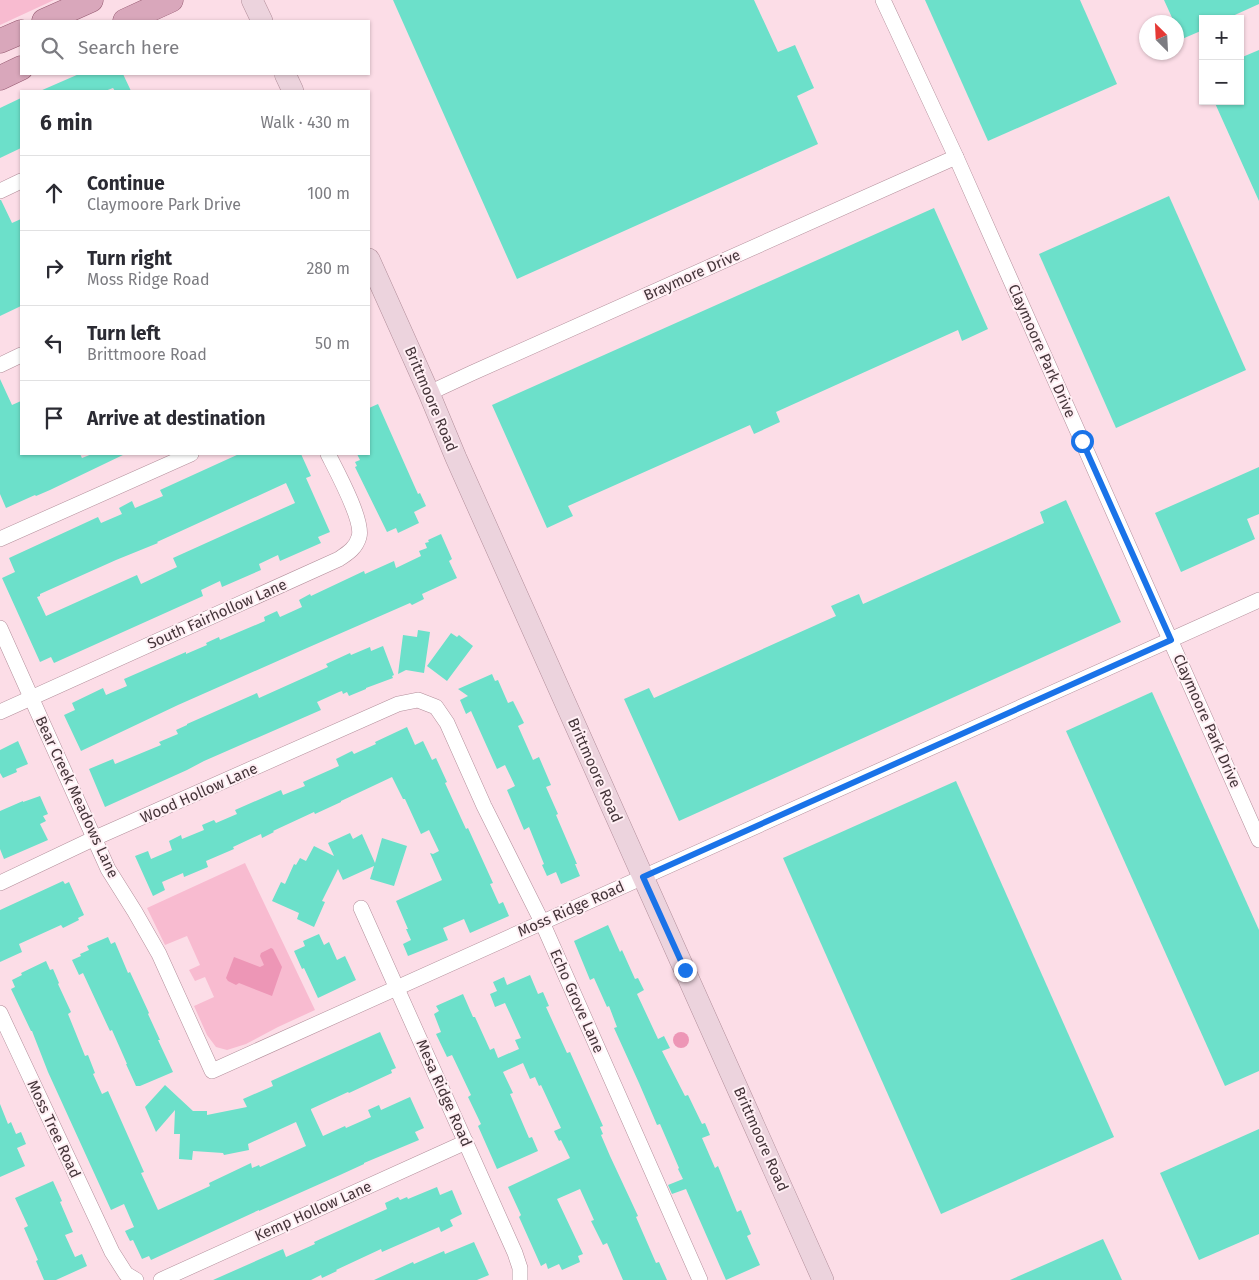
<!DOCTYPE html>
<meta charset="utf-8">
<style>
:root{--surface:#fff;--page:#f2f2f3;--text:#2b2b33;--muted:#7c7c81;--line:#e1e1e2}
body{margin:0;font-family:"Fira Sans",sans-serif;background:var(--page);color:var(--text)}
.controls{position:absolute;right:15px;top:15px;display:grid;overflow:hidden;border-radius:0px;box-shadow:0 1px 4px #0004}
.controls button{width:45px;height:45px;display:grid;place-items:center;padding:0;border:0;border-bottom:1px solid var(--line);background:var(--surface);color:var(--text);font:25px sans-serif}
.compass{position:absolute;left:1139px;top:15px;width:45px;height:45px;border-radius:50%;background:var(--surface);box-shadow:0 1px 4px #0004;rotate:336deg}
.stop{position:absolute;width:15px;height:15px;margin:-11px;border:4px solid #1a73e8;border-radius:50%;background:#fff}
.stop.end{background:#1a73e8;border-color:#fff;box-shadow:0 1px 5px #0008}
.list{margin:0;padding:0;list-style:none}
h2{display:flex;justify-content:space-between;align-items:center;height:65px;margin:0;padding:0 20px;font-size:21px}
h2 small{font-size:16px;font-weight:400;color:var(--muted)}
.list li{display:grid;grid-template-columns:32px 1fr auto;gap:15px;align-items:center;box-sizing:border-box;height:75px;padding:0 20px;border-top:1px solid var(--line)}
.list b{display:block;font-size:19px;white-space:nowrap}
.list p{margin:0;font-size:16px;white-space:nowrap;color:var(--muted)}
.list em{font-size:16px;font-style:normal;color:var(--muted)}
.icon{flex:none;width:28px;height:28px;fill:none;stroke:currentColor;stroke-width:2;stroke-linecap:round;stroke-linejoin:round}
.map{position:relative;flex:none;width:1259px;height:1280px;overflow:hidden}
.search{position:absolute;background:var(--surface);box-shadow:0 1px 4px #0004;left:20px;top:20px;width:350px;height:55px;display:flex;align-items:center;gap:12px;box-sizing:border-box;padding:0 18px;border-radius:0px;color:var(--muted);font-size:19px}
.panel{position:absolute;background:var(--surface);box-shadow:0 1px 4px #0004;left:20px;top:90px;width:350px;height:365px;border-radius:0px}
.map>svg:first-child{display:block}
</style>
<div class="map">
<svg width="1259" height="1280" viewBox="0 0 1259 1280">
<rect width="100%" height="100%" fill="#fcdde7"/>
<g fill="#f8bbd0">
<polygon points="0,0 54,0 0,25"/>
<polygon points="245,863 315,1010 278,1027 246,1044 227,1050 216,1047 207,1035 194,1006 214,997 205,977 195,981 189,970 200,965 187,936 165,945 147,908"/>
</g>
<g fill="#ed96b6">
<polygon points="271,948 273,949 282,967 272,996 239,983 236,985 228,981 226,978 234,957 260,967 264,965 260,956 261,953"/>
<circle cx="681" cy="1040" r="8"/>
</g>
<g fill="#6ce0ca" fill-rule="evenodd">
<polygon points="393,0 754,0 778,52 795,45 814,88 797,96 818,144 517,279"/>
<polygon points="925,0 1080,0 1117,84 988,141"/>
<polygon points="1164,0 1259,0 1259,4 1226,19 1203,19 1203,30 1182,39 1176,27 1176,22 1174,22"/>
<polygon points="1259,50 1259,201 1214,101 1240,101 1240,58"/>
<polygon points="79,74 123,74 131,91 115,91 113,88 105,91 40,91"/>
<polygon points="21,98 21,148 0,158 0,108"/>
<polygon points="1169,196 1246,370 1116,428 1039,254"/>
<polygon points="0,200 1,200 12,223 21,219 21,306 0,316"/>
<polygon points="934,208 988,329 962,341 958,330 776,412 780,422 754,434 750,425 568,506 573,516 547,528 492,405"/>
<polygon points="0,379 12,405 21,401 21,454 80,454 82,458 92,454 125,454 50,490 36,496 35,495 6,508 0,494"/>
<polygon points="378,404 418,494 420,493 426,506 414,512 419,523 398,533 396,528 387,532 355,467 357,466 355,462 360,460 357,454 369,454 369,408"/>
<path d="M239 454H301L311 476 306 478 330 532 318 537 321 543 280 561 278 555 259 564 261 570 222 587 220 581 201 590 203 596 54 663 51 657 40 662 2 578 15 572 9 558 98 517 101 523 122 514 119 508 132 501 135 508 163 496 160 490ZM286 483 295 503 173 558 177 567 141 584 137 575 46 616 37 597 40 596V594L116 560 158 543 157 542Z"/>
<polygon points="1259,467 1259,514 1247,519 1255,539 1181,572 1155,513"/>
<polygon points="1066,500 1121,622 679,821 624,699 649,688 654,698 836,616 831,606 859,594 863,604 1044,523 1040,512"/>
<polygon points="441,534 452,559 449,561 457,578 422,594 424,599 412,605 410,603 307,648 178,705 81,751 64,715 75,710 72,703 103,688 106,695 127,686 124,679 186,652 186,654 207,645 206,643 219,637 220,640 265,621 264,617 277,611 280,617 302,607 299,600 310,594 311,596 364,571 365,574 394,561 396,568 421,556 419,551 427,548 425,543 429,542 428,540"/>
<polygon points="418,630 430,632 424,673 406,670 398,674 403,635 417,637"/>
<polygon points="451,633 457,637 459,635 473,646 447,681 427,666"/>
<polygon points="383,646 394,675 392,676 393,678 366,688 366,689 349,696 347,692 343,694 342,691 339,692 317,702 321,710 204,761 187,770 105,807 89,769 113,759 115,764 161,745 159,742 178,734 176,730 187,725 187,724 257,693 259,698 328,667 326,664 350,653 351,655 370,647 371,651"/>
<polygon points="492,674 495,681 498,680 508,703 513,701 524,723 518,726 533,760 539,757 551,785 546,787 558,814 556,815 577,864 575,864 580,876 561,884 556,872 547,876 542,865 544,864 529,827 524,830 507,790 515,786 505,765 497,769 471,711 466,714 460,700 468,696 458,689"/>
<polygon points="1152,692 1259,930 1259,1071 1225,1086 1066,731"/>
<polygon points="407,727 415,745 423,741 432,760 436,758 447,782 445,783 466,829 468,828 493,883 490,884 499,904 503,902 509,916 470,933 464,919 443,928 448,940 408,956 403,944 411,940 406,929 408,929 396,901 442,880 430,853 433,854 439,851 429,830 421,834 405,799 403,799 392,777 341,801 341,802 315,814 314,812 273,831 274,832 262,838 261,834 233,847 234,849 206,861 208,867 184,877 183,873 162,882 165,890 153,896 135,856 148,851 151,859 172,850 169,841 181,835 182,839 204,830 202,825 214,820 216,823 237,814 235,810 281,790 283,795 305,786 303,782 339,766 336,759 352,751 354,754 376,744 375,742"/>
<polygon points="18,741 28,764 16,769 17,772 3,778 0,773 0,750"/>
<polygon points="956,781 1114,1137 941,1214 783,858"/>
<polygon points="40,796 48,814 43,816 46,821 40,824 48,840 4,859 0,849 0,811 23,801 23,802"/>
<polygon points="350,833 353,839 362,834 375,863 382,838 407,846 394,886 370,879 374,866 343,880 338,869 322,901 325,902 314,927 297,919 299,913 272,901 281,882 285,884 294,864 296,865 300,858 306,861 314,846 334,856 328,843"/>
<polygon points="63,881 65,884 69,882 84,915 78,918 79,920 63,928 61,925 19,944 22,952 0,962 0,910"/>
<polygon points="608,925 620,952 622,950 635,979 638,978 644,990 637,994 658,1039 664,1036 670,1048 662,1051 685,1096 688,1095 702,1124 705,1123 710,1135 702,1138 715,1168 718,1166 737,1212 741,1210 751,1234 747,1236 760,1265 726,1280 686,1189 672,1194 668,1185 683,1179 678,1169 679,1168 660,1124 657,1125 639,1083 614,1028 617,1027 609,1006 607,1007 594,978 590,980 574,941"/>
<polygon points="319,934 324,945 329,942 337,960 345,956 356,980 318,998 304,968 302,969 294,951 305,946 303,941"/>
<polygon points="108,937 111,944 115,942 128,973 130,972 149,1013 148,1014 160,1040 158,1040 173,1072 140,1086 136,1086 126,1064 127,1064 112,1030 110,1031 83,973 79,975 72,960 81,956 80,954 89,950 87,946"/>
<polygon points="46,961 50,970 53,969 59,983 58,984 71,1012 68,1014 85,1056 88,1055 95,1073 93,1074 102,1094 108,1091 144,1172 141,1173 158,1210 210,1186 209,1183 251,1163 252,1168 259,1165 260,1167 306,1146 296,1122 248,1144 249,1150 224,1155 223,1153 193,1151 192,1160 179,1159 180,1134 174,1134 175,1110 156,1132 145,1107 165,1085 193,1111 207,1111 207,1115 247,1107 243,1099 273,1086 271,1081 380,1032 396,1068 391,1070 392,1073 349,1093 348,1092 311,1109 311,1110 323,1136 345,1126 346,1128 371,1117 368,1110 379,1105 381,1110 410,1097 424,1128 415,1132 419,1140 364,1163 364,1164 340,1175 259,1211 259,1210 151,1260 149,1256 142,1259 133,1240 130,1241 125,1231 134,1227 124,1204 111,1210 48,1072 32,1031 31,1031 11,989 15,987 12,980 22,975 21,973"/>
<polygon points="530,975 538,994 543,992 549,1006 546,1007 567,1053 570,1052 603,1126 600,1127 603,1134 601,1135 610,1156 638,1216 636,1217 656,1263 659,1262 667,1280 623,1280 607,1243 603,1245 591,1221 594,1220 580,1189 557,1199 583,1254 578,1256 580,1262 562,1270 559,1264 548,1269 546,1263 541,1266 519,1217 521,1215 508,1187 570,1158 561,1140 559,1141 554,1131 561,1128 541,1085 539,1086 535,1077 530,1079 523,1063 503,1072 513,1093 510,1094 529,1138 532,1137 538,1151 497,1169 478,1126 481,1124 468,1097 471,1095 452,1055 447,1057 436,1034 441,1032 434,1014 439,1011 436,1006 463,994 473,1017 475,1017 490,1050 494,1048 498,1058 519,1049 515,1040 521,1038 505,1003 495,1007 490,994 497,991 493,982 504,977 507,985"/>
<polygon points="0,1104 8,1124 11,1122 16,1134 21,1132 26,1144 17,1148 25,1166 0,1177"/>
<polygon points="1259,1129 1259,1234 1199,1260 1160,1173"/>
<polygon points="53,1181 62,1201 60,1202 73,1232 65,1235 75,1257 82,1254 87,1266 56,1280 44,1280 36,1261 38,1260 24,1228 28,1226 15,1198"/>
<polygon points="437,1187 440,1195 452,1190 462,1214 450,1220 453,1226 441,1232 439,1227 382,1252 381,1249 336,1270 337,1271 322,1278 321,1275 311,1280 213,1280 283,1249 286,1257 315,1244 314,1242 387,1209 385,1203 398,1197 400,1200 407,1197 408,1199"/>
<polygon points="1103,1239 1122,1280 1010,1280"/>
<polygon points="474,1242 489,1275 477,1280 374,1280 413,1262 414,1264 444,1251 445,1254"/>
</g>
<g fill="none" stroke-linecap="round" stroke-linejoin="round">
<g stroke="#b28e9a" stroke-width="16">
<g id="minor">
<polyline points="883,0 956,157 1259,840"/>
<polyline points="0,191 21,181"/>
<polyline points="0,365 21,355"/>
<polyline points="429,393 472,373 956,157"/>
<polyline points="0,539 191,454"/>
<polyline points="0,628 108,869 135,912 159,954 212,1071 1259,600"/>
<path d="M0 712 339 559C348 553 356 548 359 537 364 521 336 470 328 454"/>
<polyline points="0,883 95,838 398,704 418,700 436,707 447,723 484,806 542,922 700,1280"/>
<polyline points="361,908 515,1253 520,1268 520,1280"/>
<polyline points="0,1013 112,1252 126,1274 136,1280"/>
<polyline points="161,1280 466,1142"/>
</g>
</g>
<g stroke="#b28e9a" stroke-width="22">
<g id="secondary">
<polyline points="252,0 262,21"/>
<polyline points="285,74 293,91"/>
<polyline points="369,259 429,393 456,458 823,1280"/>
</g>
</g>
<g stroke="#955970" stroke-width="25">
<g id="primary">
<polyline points="44,21 91,0"/>
<polyline points="125,21 171,0"/>
<polyline points="0,41 21,32"/>
<polyline points="0,78 21,68"/>
</g>
</g>
<use href="#minor" stroke="#fff" stroke-width="15"/>
<use href="#secondary" stroke="#ecd3dd" stroke-width="21"/>
<use href="#primary" stroke="#d9a7bb" stroke-width="24"/>
</g>
<g fill="none" stroke-linecap="round" stroke-linejoin="round">
<polyline stroke="#1a73e8" stroke-width="6" points="685,970 643,877 1171,640 1082,441"/>
</g>
<g text-anchor="middle" dominant-baseline="central" stroke-width="4" stroke-linejoin="round" paint-order="stroke">
<g font-size="15" fill="#45353a" stroke="#ffeff4">
<text transform="translate(692 275) rotate(-24)">Braymore Drive</text>
<text transform="translate(1042 351) rotate(66)">Claymoore Park Drive</text>
<text transform="translate(431 399) rotate(67)">Brittmoore Road</text>
<text transform="translate(217 614) rotate(-24)">South Fairhollow Lane</text>
<text transform="translate(1207 721) rotate(66)">Claymoore Park Drive</text>
<text transform="translate(595 770) rotate(66)">Brittmoore Road</text>
<text transform="translate(199 793) rotate(-24)">Wood Hollow Lane</text>
<text transform="translate(77 797) rotate(65)">Bear Creek Meadows Lane</text>
<text transform="translate(571 909) rotate(-24)">Moss Ridge Road</text>
<text transform="translate(577 1001) rotate(66)">Echo Grove Lane</text>
<text transform="translate(444 1093) rotate(66)">Mesa Ridge Road</text>
<text transform="translate(54 1129) rotate(65)">Moss Tree Road</text>
<text transform="translate(761 1139) rotate(66)">Brittmoore Road</text>
<text transform="translate(313 1211) rotate(-24)">Kemp Hollow Lane</text>
</g>
</g>
</svg>
<div class="controls">
<button>+</button>
<button>−</button>
</div>
<svg class="compass" viewBox="-18 -18 36 36"><path d="M0-13l5 13h-10z" fill="#e53935"/><path d="M0 13l5-13h-10z" fill="#7c7c81"/></svg>
<div class="stop" style="left:1082px;top:441px"></div>
<div class="stop end" style="left:685px;top:970px"></div>
<div class="search"><svg class="icon" aria-label="search" viewBox="0 0 24 24"><circle cx="10" cy="10" r="6"/><path d="M15 15l6 6"/></svg>Search here</div>
<section class="panel">
<h2>6 min<small>Walk · 430 m</small></h2>
<ul class="list">
<li><svg class="icon" aria-label="ahead" viewBox="0 0 24 24"><path d="M12 20V5M6 11l6-6 6 6"/></svg><div><b>Continue</b><p>Claymoore Park Drive</p></div><em>100 m</em></li>
<li><svg class="icon" aria-label="right" viewBox="0 0 24 24"><path d="M7 20v-9h11M14 6l5 5-5 5"/></svg><div><b>Turn right</b><p>Moss Ridge Road</p></div><em>280 m</em></li>
<li><svg class="icon" aria-label="left" viewBox="0 0 24 24"><path d="M17 20v-9H6M10 6l-5 5 5 5"/></svg><div><b>Turn left</b><p>Brittmoore Road</p></div><em>50 m</em></li>
<li><svg class="icon" aria-label="arrive" viewBox="0 0 24 24"><path d="M6 21V4h12l-3 4 3 4H6"/></svg><div><b>Arrive at destination</b></div></li>
</ul>
</section>
</div>
